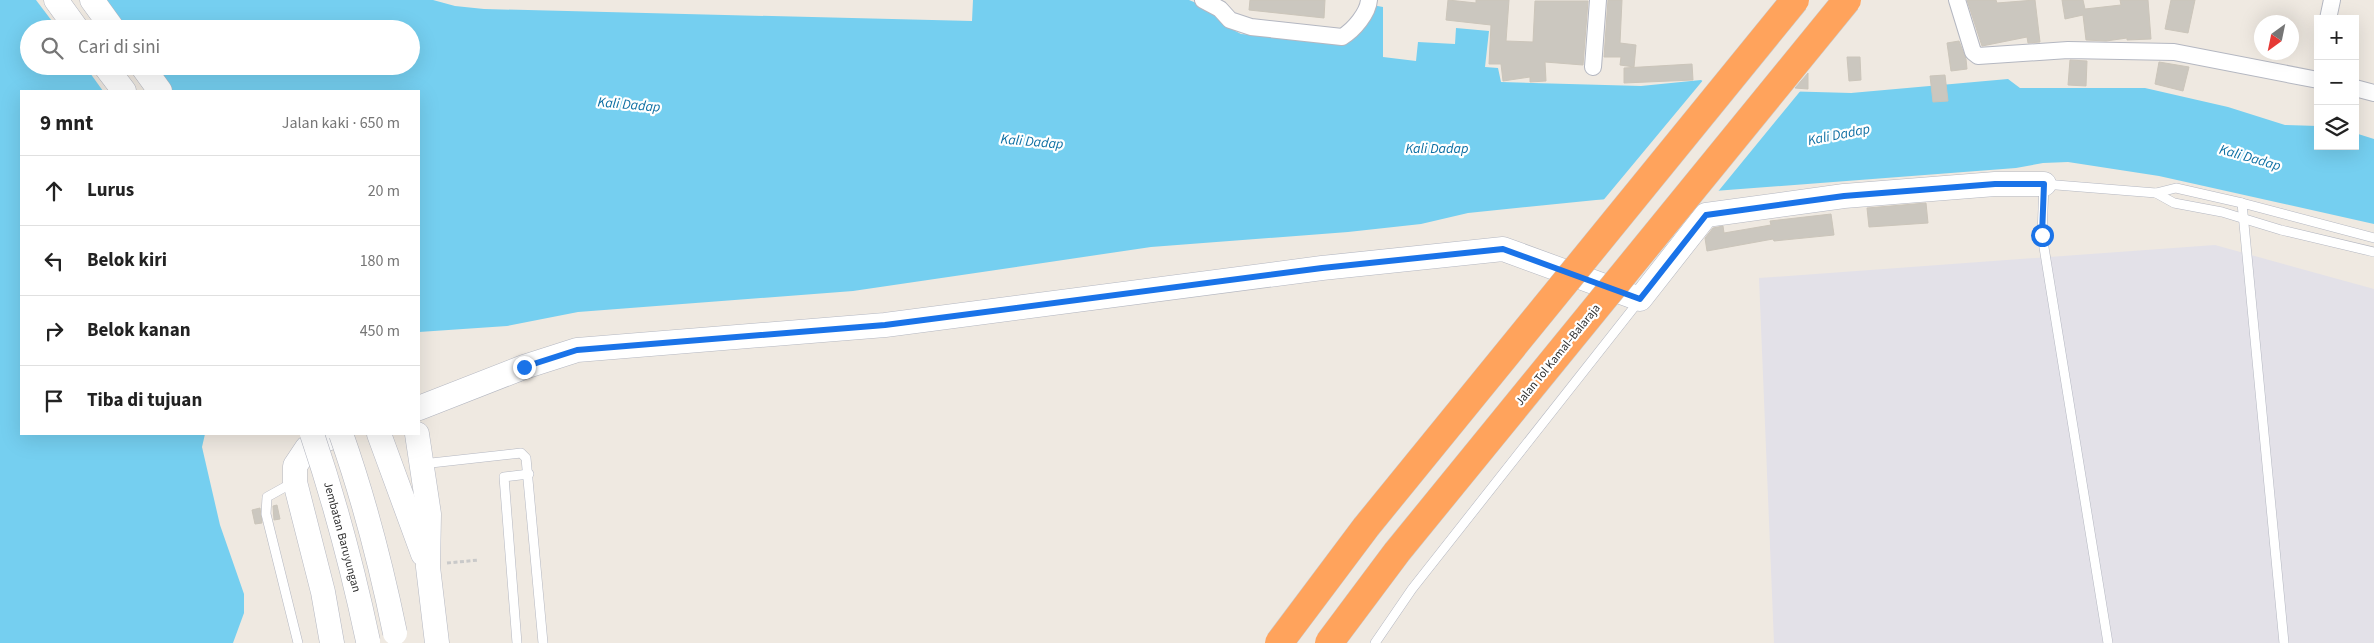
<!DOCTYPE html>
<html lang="id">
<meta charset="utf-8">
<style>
:root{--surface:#fff;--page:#f2f2f2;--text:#222;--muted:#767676;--line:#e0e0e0}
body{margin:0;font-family:"Source Sans 3",sans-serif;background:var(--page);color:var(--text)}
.controls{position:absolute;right:15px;top:15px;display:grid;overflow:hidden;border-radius:0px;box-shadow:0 5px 20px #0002}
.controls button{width:45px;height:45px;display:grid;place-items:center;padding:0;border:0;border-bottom:1px solid var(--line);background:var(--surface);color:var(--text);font:25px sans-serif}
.compass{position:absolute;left:2254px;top:15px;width:45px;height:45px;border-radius:50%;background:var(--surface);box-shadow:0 5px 20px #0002;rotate:213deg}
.stop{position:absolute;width:15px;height:15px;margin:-11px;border:4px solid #1a73e8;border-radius:50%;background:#fff}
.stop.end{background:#1a73e8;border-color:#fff;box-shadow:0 1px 5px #0008}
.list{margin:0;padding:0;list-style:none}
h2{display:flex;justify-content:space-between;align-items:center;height:65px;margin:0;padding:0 20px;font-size:21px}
h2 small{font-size:16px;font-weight:400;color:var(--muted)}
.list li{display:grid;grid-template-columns:32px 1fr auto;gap:15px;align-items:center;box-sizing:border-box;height:70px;padding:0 20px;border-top:1px solid var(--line)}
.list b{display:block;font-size:19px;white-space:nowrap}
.list em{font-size:16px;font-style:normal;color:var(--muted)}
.icon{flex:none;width:28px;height:28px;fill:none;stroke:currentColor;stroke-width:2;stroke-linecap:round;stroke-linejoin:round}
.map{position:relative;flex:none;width:2374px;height:643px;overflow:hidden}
.search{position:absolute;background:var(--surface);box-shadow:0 5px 20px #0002;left:20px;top:20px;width:400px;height:55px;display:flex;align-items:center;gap:12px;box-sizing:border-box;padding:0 18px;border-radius:28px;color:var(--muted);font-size:19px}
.panel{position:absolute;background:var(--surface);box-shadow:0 5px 20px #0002;left:20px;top:90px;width:400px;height:345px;border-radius:0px}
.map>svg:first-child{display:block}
</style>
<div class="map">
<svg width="2374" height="643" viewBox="0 0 2374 643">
<rect width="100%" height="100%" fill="#efe9e1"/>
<polygon fill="#e3e1e8" points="2215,245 2374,289 2374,643 1774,643 1759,278"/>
<path fill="#75cff0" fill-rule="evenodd" d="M0 0H433L455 6 484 9 972 21 973 0H1189L1206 7 1224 25 1241 34 1342 43 1372 5 1383 7V57L1416 61 1418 42 1455 44 1456 28 1489 31 1485 67 1498 68 1501 82 1641 86 1701 80 1729 98 1769 100 1780 91 1851 93 2008 79 2020 88H2145L2228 107 2285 125 2318 126V146H2355V133L2374 139V224L2159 176 2068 162 2043 163 2016 168 1596 200 1468 213 1421 224 1348 232 1151 247 853 291 578 312 507 326 419 332V91H21V434H205L202 447 220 525 244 594V613L233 643H0ZM29 29H411V66H29Z"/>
<g fill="#efe9e1">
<polygon points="36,0 103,0 124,29 58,29"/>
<polygon points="85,66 151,66 169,91 103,91"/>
<polygon points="1704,79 1730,95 1768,97 1779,89 1802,89 1716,194 1601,203"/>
</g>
<g fill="#cbc7bf" stroke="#cbc5ba">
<polygon points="1250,0 1325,0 1324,18 1249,10"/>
<polygon points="1448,0 1476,3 1476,0 1509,0 1506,41 1533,42 1535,1 1588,1 1583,65 1545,62 1546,81 1530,82 1530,77 1503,81 1501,64 1489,64 1491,25 1446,20"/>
<polygon points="1608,0 1622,0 1620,43 1636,45 1634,67 1620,65 1621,57 1604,57"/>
<polygon points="1967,0 1996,0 1997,3 2035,0 2040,42 2028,43 2027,37 1982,46"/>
<polygon points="2062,0 2083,0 2085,9 2121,5 2120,0 2148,0 2151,39 2127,40 2127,38 2106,41 2086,40 2083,15 2065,19"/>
<polygon points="2171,0 2195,0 2188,33 2165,29"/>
<polygon points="1959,41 1966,59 1967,69 1951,71 1947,43"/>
<polygon points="1847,57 1860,57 1861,80 1849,81"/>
<polygon points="2070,60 2087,61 2086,86 2068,85"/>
<polygon points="2159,62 2189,67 2183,91 2155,84"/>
<polygon points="1692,64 1693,80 1624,83 1624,68"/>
<polygon points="1808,73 1808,89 1795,88"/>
<polygon points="1945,75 1948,101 1933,102 1930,76"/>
<polygon points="1926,203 1928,223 1869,227 1867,208"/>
<polygon points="1831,214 1834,235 1774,241 1773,239 1707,251 1705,238 1713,228 1723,226 1724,233 1771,225 1770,221"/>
<polygon points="277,505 280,519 274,520 273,506"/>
<polygon points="260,508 262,523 255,524 252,510"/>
</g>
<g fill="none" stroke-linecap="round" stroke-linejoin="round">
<g stroke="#b4b7c1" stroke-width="10">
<g id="lane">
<polyline points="2156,193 2174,203 2222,212 2281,230 2374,252"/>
<polyline points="2242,203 2284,643"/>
<polyline points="422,464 521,453 526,458 543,643"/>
<polyline points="294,482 267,497 266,514 298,643"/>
<polyline points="517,643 504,477 529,474"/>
<polyline points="1375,643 1412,589 1639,301"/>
<polyline points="2108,643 2042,235 2044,184 2156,193 2176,188 2242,203 2374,238"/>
</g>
</g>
<g stroke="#b4b7c1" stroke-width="18">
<g id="street">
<path d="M1203 0 1220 9 1230 20 1251 27 1342 37C1354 30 1368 13 1369 0"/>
<polyline points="1957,0 1973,52 1978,56 2068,50 2174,52 2318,80"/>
<polyline points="2328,19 2332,0"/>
<polyline points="1593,67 1598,0"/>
<polyline points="2355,88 2374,93"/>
</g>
</g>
<g stroke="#b4b7c1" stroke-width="25">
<g id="secondary">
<polyline points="56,0 77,29"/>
<polyline points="92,0 113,29"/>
<polyline points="105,66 124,91"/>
<polyline points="142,66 160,91"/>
<polyline points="419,408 524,367 577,350 885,325 1322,268 1503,249 1640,299 1706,215 1844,196 1995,184 2044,184"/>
<polyline points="379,434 423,554"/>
<polyline points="417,434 429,514 428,567 437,643"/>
<polyline points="332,643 323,592 295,482 295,466 307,448 338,434"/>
</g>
</g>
<polyline stroke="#c9c9c9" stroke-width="3" stroke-dasharray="4 2.5" stroke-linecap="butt" points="447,563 479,560"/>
<use href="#lane" stroke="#fff" stroke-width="9"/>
<use href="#street" stroke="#fff" stroke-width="16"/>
<use href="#secondary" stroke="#fff" stroke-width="24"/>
<g stroke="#b4b7c1" stroke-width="25" stroke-linecap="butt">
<g id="secondary-bridge">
<path d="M312 434C335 502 353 570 368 641"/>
<path d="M341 434C364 499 381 565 395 633"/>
</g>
</g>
<g stroke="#c9c9c9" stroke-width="29" stroke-linecap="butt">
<g id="highway-bridge">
<polyline points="1279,643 1366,527 1795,0"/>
<polyline points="1329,643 1397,552 1847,0"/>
</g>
</g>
<use href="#secondary-bridge" stroke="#fff" stroke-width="24"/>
<use href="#highway-bridge" stroke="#ffa35c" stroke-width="28"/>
</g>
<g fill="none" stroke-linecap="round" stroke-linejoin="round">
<polyline stroke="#1a73e8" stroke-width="6" points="524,367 577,350 885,325 1322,268 1503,249 1640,299 1706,215 1844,196 1995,184 2044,184 2042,235"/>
</g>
<g text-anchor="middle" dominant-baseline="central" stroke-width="4.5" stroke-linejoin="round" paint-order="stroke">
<g font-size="12" fill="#2e2e2e" stroke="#fff">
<text transform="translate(1558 355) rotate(-51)">Jalan Tol Kamal–Balaraja</text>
<text transform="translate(342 537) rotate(75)">Jembatan Baruyungan</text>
</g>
<g font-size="14" font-style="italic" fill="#0d6fa3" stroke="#fff">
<text transform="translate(629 105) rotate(5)">Kali Dadap</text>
<text transform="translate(1839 135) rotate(-11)">Kali Dadap</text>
<text transform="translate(1032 142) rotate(5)">Kali Dadap</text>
<text x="1437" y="149">Kali Dadap</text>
<text transform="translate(2250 158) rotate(16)">Kali Dadap</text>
</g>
</g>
</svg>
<div class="controls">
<button>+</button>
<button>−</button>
<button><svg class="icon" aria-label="layers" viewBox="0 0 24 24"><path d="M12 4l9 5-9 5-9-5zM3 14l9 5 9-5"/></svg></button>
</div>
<svg class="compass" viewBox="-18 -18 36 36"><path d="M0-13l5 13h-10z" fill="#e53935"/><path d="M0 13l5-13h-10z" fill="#767676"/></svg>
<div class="stop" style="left:2042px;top:235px"></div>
<div class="stop end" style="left:524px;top:367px"></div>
<div class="search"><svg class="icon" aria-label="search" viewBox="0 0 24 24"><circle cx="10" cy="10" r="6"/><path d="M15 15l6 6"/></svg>Cari di sini</div>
<section class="panel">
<h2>9 mnt<small>Jalan kaki · 650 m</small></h2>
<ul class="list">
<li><svg class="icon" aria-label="ahead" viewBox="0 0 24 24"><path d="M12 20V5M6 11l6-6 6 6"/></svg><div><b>Lurus</b></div><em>20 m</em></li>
<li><svg class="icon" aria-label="left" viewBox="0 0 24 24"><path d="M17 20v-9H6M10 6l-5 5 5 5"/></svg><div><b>Belok kiri</b></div><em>180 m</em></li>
<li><svg class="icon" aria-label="right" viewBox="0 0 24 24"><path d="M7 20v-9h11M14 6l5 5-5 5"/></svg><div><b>Belok kanan</b></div><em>450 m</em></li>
<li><svg class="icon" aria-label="arrive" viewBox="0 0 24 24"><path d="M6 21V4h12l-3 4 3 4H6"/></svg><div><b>Tiba di tujuan</b></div></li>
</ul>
</section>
</div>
